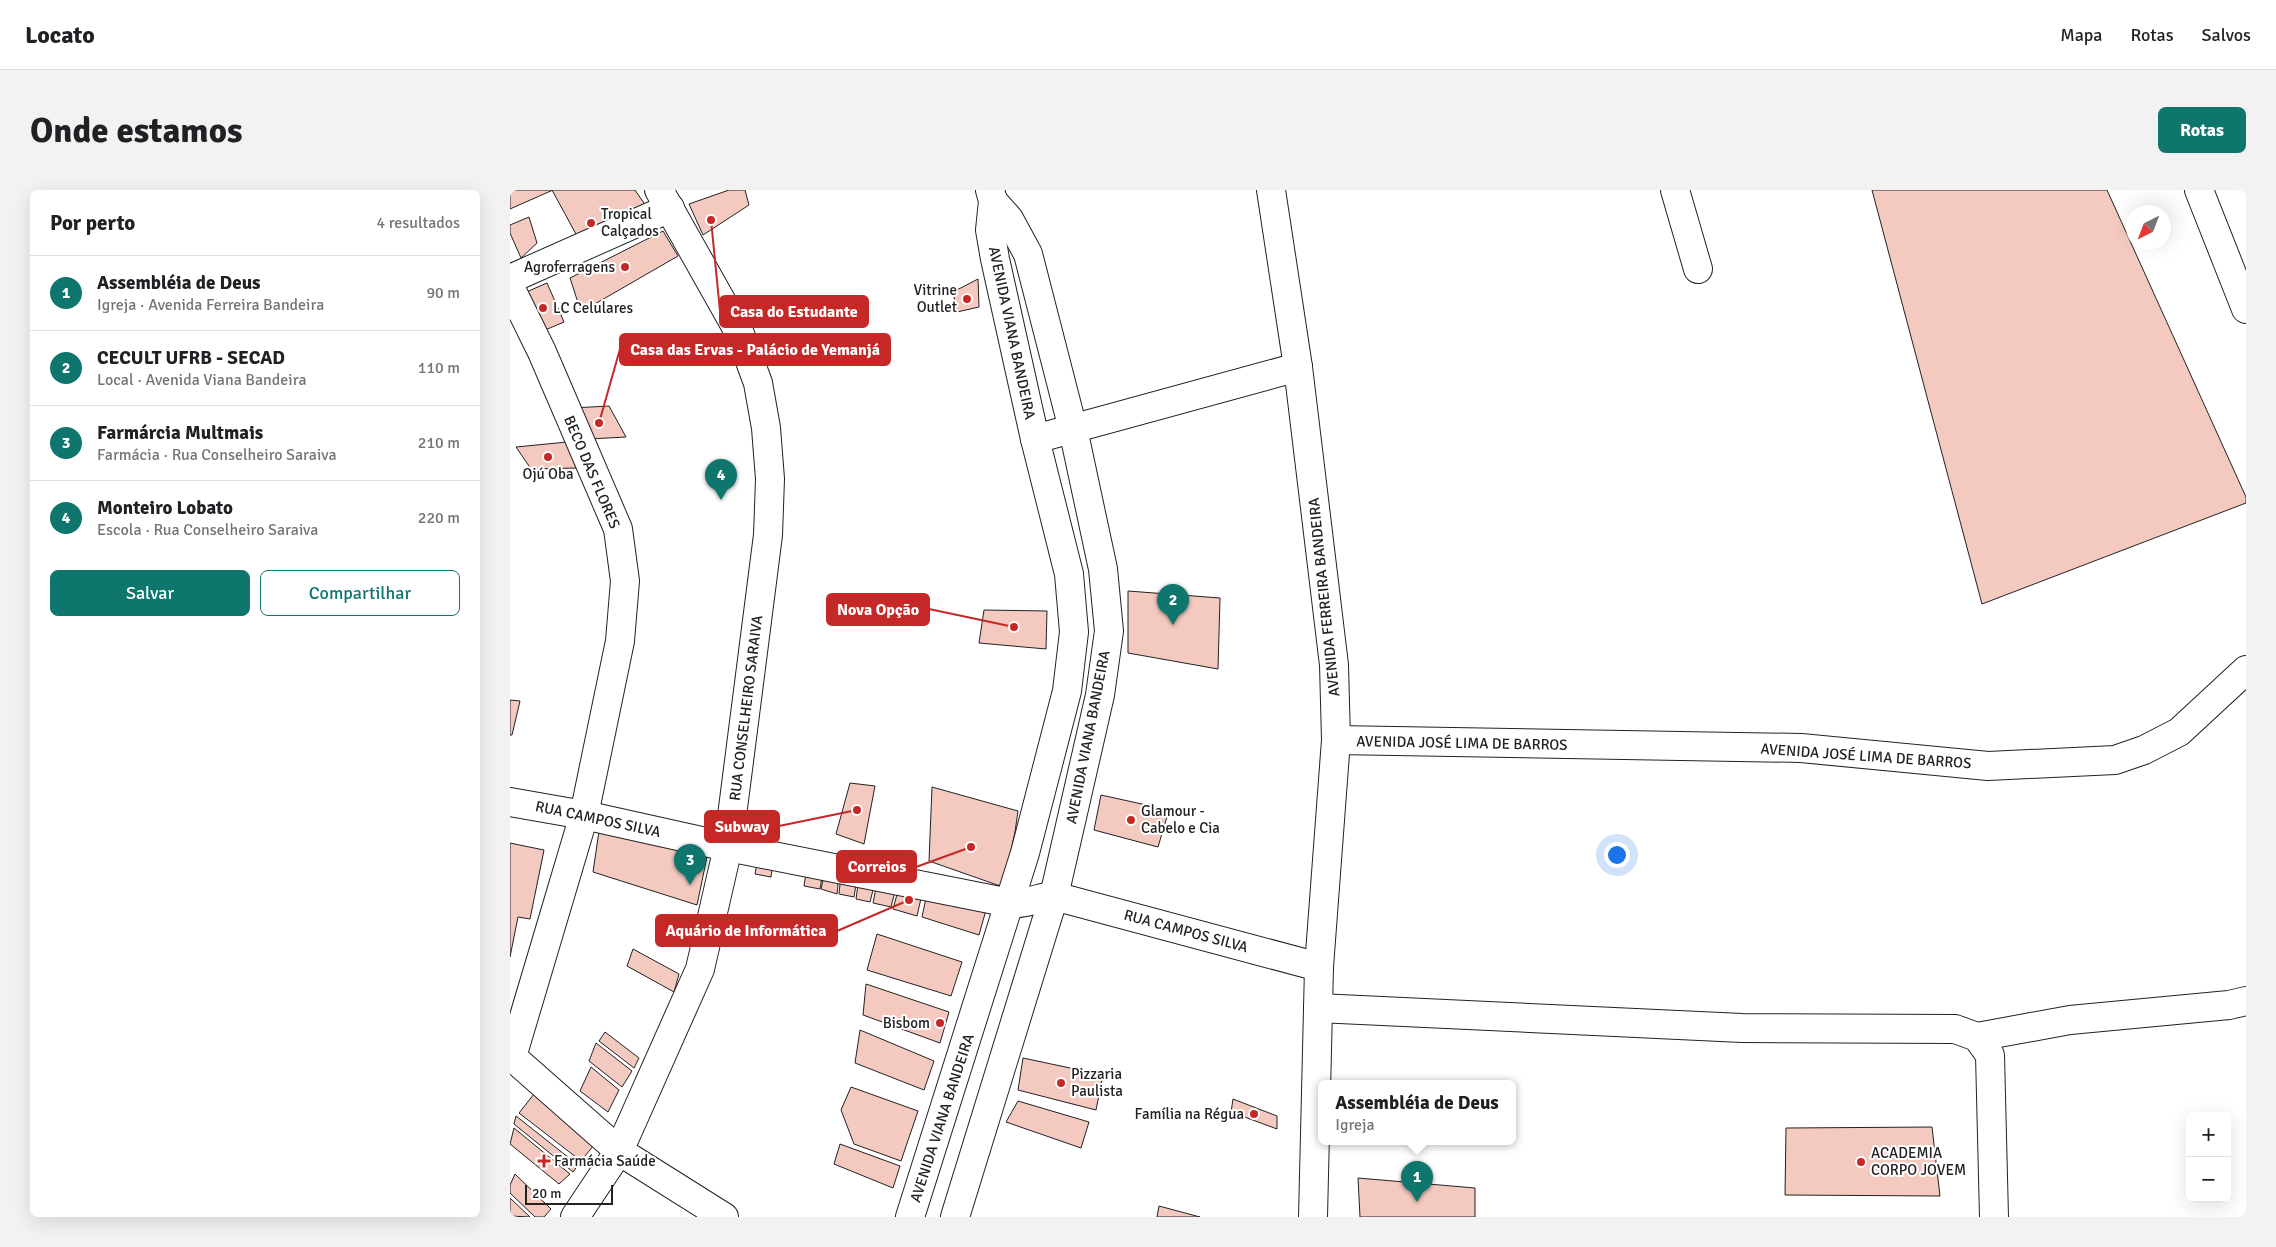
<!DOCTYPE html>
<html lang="pt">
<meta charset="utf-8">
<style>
:root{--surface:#fff;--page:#f2f2f2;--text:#202124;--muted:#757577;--line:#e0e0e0;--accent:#0f766e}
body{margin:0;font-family:Signika,sans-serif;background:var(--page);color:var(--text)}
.controls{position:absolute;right:15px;bottom:15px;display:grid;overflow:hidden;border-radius:8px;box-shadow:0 5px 20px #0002}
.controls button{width:45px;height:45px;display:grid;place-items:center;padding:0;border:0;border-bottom:1px solid var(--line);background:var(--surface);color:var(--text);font:25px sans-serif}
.compass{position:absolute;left:1616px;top:15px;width:45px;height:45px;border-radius:50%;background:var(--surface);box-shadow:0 5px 20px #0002;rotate:222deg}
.scale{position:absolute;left:15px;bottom:12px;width:88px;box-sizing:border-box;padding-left:5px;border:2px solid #222;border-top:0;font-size:14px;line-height:18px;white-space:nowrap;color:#222;-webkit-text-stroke:4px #fff;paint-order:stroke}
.you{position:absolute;left:1106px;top:664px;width:18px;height:18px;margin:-12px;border:4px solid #fff;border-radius:50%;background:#1a73e8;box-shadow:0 0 0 8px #1a73e833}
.badge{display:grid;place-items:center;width:32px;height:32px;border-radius:50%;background:var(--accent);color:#fff;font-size:16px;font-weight:700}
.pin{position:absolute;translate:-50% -41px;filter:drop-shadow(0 1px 2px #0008)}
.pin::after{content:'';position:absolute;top:26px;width:18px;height:15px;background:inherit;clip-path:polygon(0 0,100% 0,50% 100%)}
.popup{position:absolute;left:808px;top:890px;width:198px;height:65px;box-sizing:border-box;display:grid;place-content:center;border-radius:8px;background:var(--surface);filter:drop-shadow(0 1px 4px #0005);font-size:16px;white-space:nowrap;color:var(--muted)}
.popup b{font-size:19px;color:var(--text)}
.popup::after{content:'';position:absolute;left:50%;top:100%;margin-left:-10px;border:10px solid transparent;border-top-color:var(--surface)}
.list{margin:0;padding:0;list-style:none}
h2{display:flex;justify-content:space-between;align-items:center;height:65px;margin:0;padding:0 20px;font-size:21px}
h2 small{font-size:16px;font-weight:400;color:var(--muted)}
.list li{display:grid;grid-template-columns:32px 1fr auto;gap:15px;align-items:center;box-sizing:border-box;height:75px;padding:0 20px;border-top:1px solid var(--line)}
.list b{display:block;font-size:19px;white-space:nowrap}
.list p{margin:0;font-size:16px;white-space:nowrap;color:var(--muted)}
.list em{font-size:16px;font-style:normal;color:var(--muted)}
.actions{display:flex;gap:10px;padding:15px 20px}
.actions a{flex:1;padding:11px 0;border:1px solid var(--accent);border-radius:8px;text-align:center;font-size:18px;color:var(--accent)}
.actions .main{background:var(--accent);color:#fff}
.map{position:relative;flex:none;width:1736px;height:1027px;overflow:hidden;border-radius:8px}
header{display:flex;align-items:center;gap:30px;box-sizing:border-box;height:70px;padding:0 25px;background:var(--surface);border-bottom:1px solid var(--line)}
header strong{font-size:24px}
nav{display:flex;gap:28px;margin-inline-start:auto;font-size:18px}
.intro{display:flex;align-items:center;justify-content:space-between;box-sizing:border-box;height:120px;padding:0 30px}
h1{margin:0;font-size:35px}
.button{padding:12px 22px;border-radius:8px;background:var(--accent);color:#fff;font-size:18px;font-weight:700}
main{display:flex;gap:30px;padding:0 30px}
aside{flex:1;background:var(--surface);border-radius:8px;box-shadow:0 5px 20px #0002}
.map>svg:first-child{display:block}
</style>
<header>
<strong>Locato</strong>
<nav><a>Mapa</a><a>Rotas</a><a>Salvos</a></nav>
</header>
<div class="intro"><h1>Onde estamos</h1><a class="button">Rotas</a></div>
<main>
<aside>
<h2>Por perto<small>4 resultados</small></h2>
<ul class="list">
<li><span class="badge">1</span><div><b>Assembléia de Deus</b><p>Igreja · Avenida Ferreira Bandeira</p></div><em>90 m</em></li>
<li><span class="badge">2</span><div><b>CECULT UFRB - SECAD</b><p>Local · Avenida Viana Bandeira</p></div><em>110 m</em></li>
<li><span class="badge">3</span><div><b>Farmárcia Multmais</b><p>Farmácia · Rua Conselheiro Saraiva</p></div><em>210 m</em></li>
<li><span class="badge">4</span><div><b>Monteiro Lobato</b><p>Escola · Rua Conselheiro Saraiva</p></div><em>220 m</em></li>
</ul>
<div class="actions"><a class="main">Salvar</a><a>Compartilhar</a></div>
</aside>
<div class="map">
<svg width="1736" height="1027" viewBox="0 0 1736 1027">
<rect width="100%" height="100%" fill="#fff"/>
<g fill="#f3c9c0" stroke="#222">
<polygon points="0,0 43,0 0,19"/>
<polygon points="42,0 125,0 138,19 67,46"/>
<polygon points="219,0 235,0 239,15 193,45 179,14"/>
<polygon points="1362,0 1597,0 1736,307 1736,313 1472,414"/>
<polygon points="19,27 27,53 11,68 0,43 0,35"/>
<polygon points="153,41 168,66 71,122 60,88"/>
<polygon points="468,89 469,117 447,122 443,102"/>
<polygon points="37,93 54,132 28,143 14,103"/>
<polygon points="99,216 116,247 79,249 62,218"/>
<polygon points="57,252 67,278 21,279 6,257"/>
<polygon points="618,401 710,408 708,479 618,463"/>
<polygon points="474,420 537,421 536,459 469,453"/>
<polygon points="0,510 10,511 2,545 0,545"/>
<polygon points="340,593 365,596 354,654 326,644"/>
<polygon points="422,597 508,621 505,642 493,697 419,671"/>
<polygon points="591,605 659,620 648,657 584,640"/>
<polygon points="89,641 197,667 187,715 83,682"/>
<polygon points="0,653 34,660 20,729 8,727 0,767"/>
<polygon points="248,667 263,671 261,687 245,684"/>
<polygon points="297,677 313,681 310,699 294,696"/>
<polygon points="315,681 329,684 327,704 311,699"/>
<polygon points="331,684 347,688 344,707 329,704"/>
<polygon points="349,687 365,692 360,712 346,709"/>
<polygon points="367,693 386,697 381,717 363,713"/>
<polygon points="389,697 412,704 407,726 383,719"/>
<polygon points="417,703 476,720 469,745 412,727"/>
<polygon points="367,744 452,772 441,806 357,780"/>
<polygon points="123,759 169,784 164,802 117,776"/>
<polygon points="356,794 439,822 430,853 353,825"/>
<polygon points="350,840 424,871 414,900 345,873"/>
<polygon points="95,842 129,868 124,878 89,851"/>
<polygon points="86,853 122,881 112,897 79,871"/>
<polygon points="513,868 593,885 586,920 508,900"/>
<polygon points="81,877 109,900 98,922 70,901"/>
<polygon points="341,897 408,921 391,971 344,954 331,920"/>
<polygon points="24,904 84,955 71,971 9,923"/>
<polygon points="723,909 767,926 767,939 721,922"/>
<polygon points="508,911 579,932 571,958 496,932"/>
<polygon points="6,926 68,975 63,982 4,934"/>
<polygon points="1422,937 1430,1006 1275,1005 1276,938"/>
<polygon points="4,938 60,984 49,994 0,954"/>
<polygon points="330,954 390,976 383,998 324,974"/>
<polygon points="5,984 41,1019 34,1027 25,1027 0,1003 0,995"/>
<polygon points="848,988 965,998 965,1027 850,1027"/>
<polygon points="0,1008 20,1027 0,1026"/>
<polygon points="649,1016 690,1027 647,1027"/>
</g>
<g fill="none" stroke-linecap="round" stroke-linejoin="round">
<g stroke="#222" stroke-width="30">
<g id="minor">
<polyline points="761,0 788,177 824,475 826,550 809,777 803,1027"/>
<polyline points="1165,0 1188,79"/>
<polyline points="1689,0 1736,119"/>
<polyline points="0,89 160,18"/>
<polyline points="0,97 32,162 108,339 115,391 110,451 74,625 2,867"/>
<polyline points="525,249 788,177"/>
<polyline points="826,550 1291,558 1478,576 1605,570 1634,560 1669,542 1736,480"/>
<path d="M0 612 74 625 218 657 500 713C515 715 529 707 544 706L809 777"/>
<polyline points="808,818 1232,838 1445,839 1467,847 1480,865 1484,1027"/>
<polyline points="1467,847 1560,830 1719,815 1736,811"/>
<polyline points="0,865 109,961 214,1027"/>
<polyline points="65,1027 109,961 190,779 218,657 258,345 260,289 256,238 248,193 230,144 149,0"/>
</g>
</g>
<g stroke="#222" stroke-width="30">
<g id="major">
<polyline points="400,1027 515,663 557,501 564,442 559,384 525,249 485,69 480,40 483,11 480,0"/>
<polyline points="445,1027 544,706 590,505 599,441 593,379 563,239 518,64 499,29 483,11"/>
</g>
</g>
<use href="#minor" stroke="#fff" stroke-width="28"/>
<use href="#major" stroke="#fff" stroke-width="28"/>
</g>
<g fill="#c62828" stroke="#fff" stroke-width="2">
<circle cx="81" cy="33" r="5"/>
<circle cx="115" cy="77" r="5"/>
<circle cx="457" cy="109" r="5"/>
<circle cx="33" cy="118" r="5"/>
<circle cx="38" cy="267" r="5"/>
<circle cx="621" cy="630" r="5"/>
<circle cx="430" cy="833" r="5"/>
<circle cx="551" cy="893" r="5"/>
<circle cx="744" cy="924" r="5"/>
<path d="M31.5 963.5h5v5h5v5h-5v5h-5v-5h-5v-5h5z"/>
<circle cx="1351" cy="972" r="5"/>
</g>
<g text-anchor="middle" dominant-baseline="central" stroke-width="4" stroke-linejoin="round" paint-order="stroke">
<g font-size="15" fill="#222" stroke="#fff" text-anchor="start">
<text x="91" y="24">Tropical<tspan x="91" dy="17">Calçados</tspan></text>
<text x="105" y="77" text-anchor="end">Agroferragens</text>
<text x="447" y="100" text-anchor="end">Vitrine<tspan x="447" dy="17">Outlet</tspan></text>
<text x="43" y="118">LC Celulares</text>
<text x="38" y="284" text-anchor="middle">Ojú Oba</text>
<text x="631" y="621">Glamour -<tspan x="631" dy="17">Cabelo e Cia</tspan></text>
<text x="420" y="833" text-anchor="end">Bisbom</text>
<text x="561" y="884">Pizzaria<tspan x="561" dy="17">Paulista</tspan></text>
<text x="734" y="924" text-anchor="end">Família na Régua</text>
<text x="1361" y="963">ACADEMIA<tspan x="1361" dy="17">CORPO JOVEM</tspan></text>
<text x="44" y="971">Farmácia Saúde</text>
</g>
<g font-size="15" fill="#222" stroke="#fff">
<text transform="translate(502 143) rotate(78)">AVENIDA VIANA BANDEIRA</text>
<text transform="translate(82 282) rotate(67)">BECO DAS FLORES</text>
<text transform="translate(814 407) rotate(-96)">AVENIDA FERREIRA BANDEIRA</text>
<text transform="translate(236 518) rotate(-83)">RUA CONSELHEIRO SARAIVA</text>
<text transform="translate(578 547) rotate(-79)">AVENIDA VIANA BANDEIRA</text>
<text transform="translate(952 553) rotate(1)">AVENIDA JOSÉ LIMA DE BARROS</text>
<text transform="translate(1356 566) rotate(4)">AVENIDA JOSÉ LIMA DE BARROS</text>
<text transform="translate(88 629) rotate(12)">RUA CAMPOS SILVA</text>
<text transform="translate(676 741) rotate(15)">RUA CAMPOS SILVA</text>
<text transform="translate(432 928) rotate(-72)">AVENIDA VIANA BANDEIRA</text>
</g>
</g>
<path fill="none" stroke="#c62828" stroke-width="2" d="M201 30L210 121M89 233L110 159M504 437L419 419M347 620L269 636M461 657L406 677M399 710L327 741"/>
<g fill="#c62828" stroke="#fff" stroke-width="2">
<circle cx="201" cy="30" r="5"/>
<circle cx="89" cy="233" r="5"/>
<circle cx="504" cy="437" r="5"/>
<circle cx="347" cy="620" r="5"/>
<circle cx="461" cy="657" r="5"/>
<circle cx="399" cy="710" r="5"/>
</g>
<g fill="#c62828" stroke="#c62828" stroke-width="2">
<rect x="210" y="106" width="148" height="31" rx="5"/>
<rect x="110" y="144" width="270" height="31" rx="5"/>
<rect x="317" y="404" width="102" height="31" rx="5"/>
<rect x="195" y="621" width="74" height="31" rx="5"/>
<rect x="327" y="661" width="79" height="31" rx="5"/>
<rect x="146" y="725" width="181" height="31" rx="5"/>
</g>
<g font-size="16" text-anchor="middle" font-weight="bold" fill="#fff">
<text x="284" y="127">Casa do Estudante</text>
<text x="245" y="165">Casa das Ervas - Palácio de Yemanjá</text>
<text x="368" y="425">Nova Opção</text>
<text x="232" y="642">Subway</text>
<text x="367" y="682">Correios</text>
<text x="236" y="746">Aquário de Informática</text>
</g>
</svg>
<div class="controls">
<button>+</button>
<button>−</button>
</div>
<svg class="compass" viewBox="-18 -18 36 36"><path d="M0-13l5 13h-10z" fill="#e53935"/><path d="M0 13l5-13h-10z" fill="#757577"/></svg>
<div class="scale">20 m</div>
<div class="you"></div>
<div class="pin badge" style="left:907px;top:1012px">1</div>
<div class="popup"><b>Assembléia de Deus</b>Igreja</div>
<div class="pin badge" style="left:663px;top:435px">2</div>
<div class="pin badge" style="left:180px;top:695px">3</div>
<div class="pin badge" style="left:211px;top:310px">4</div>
</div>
</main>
